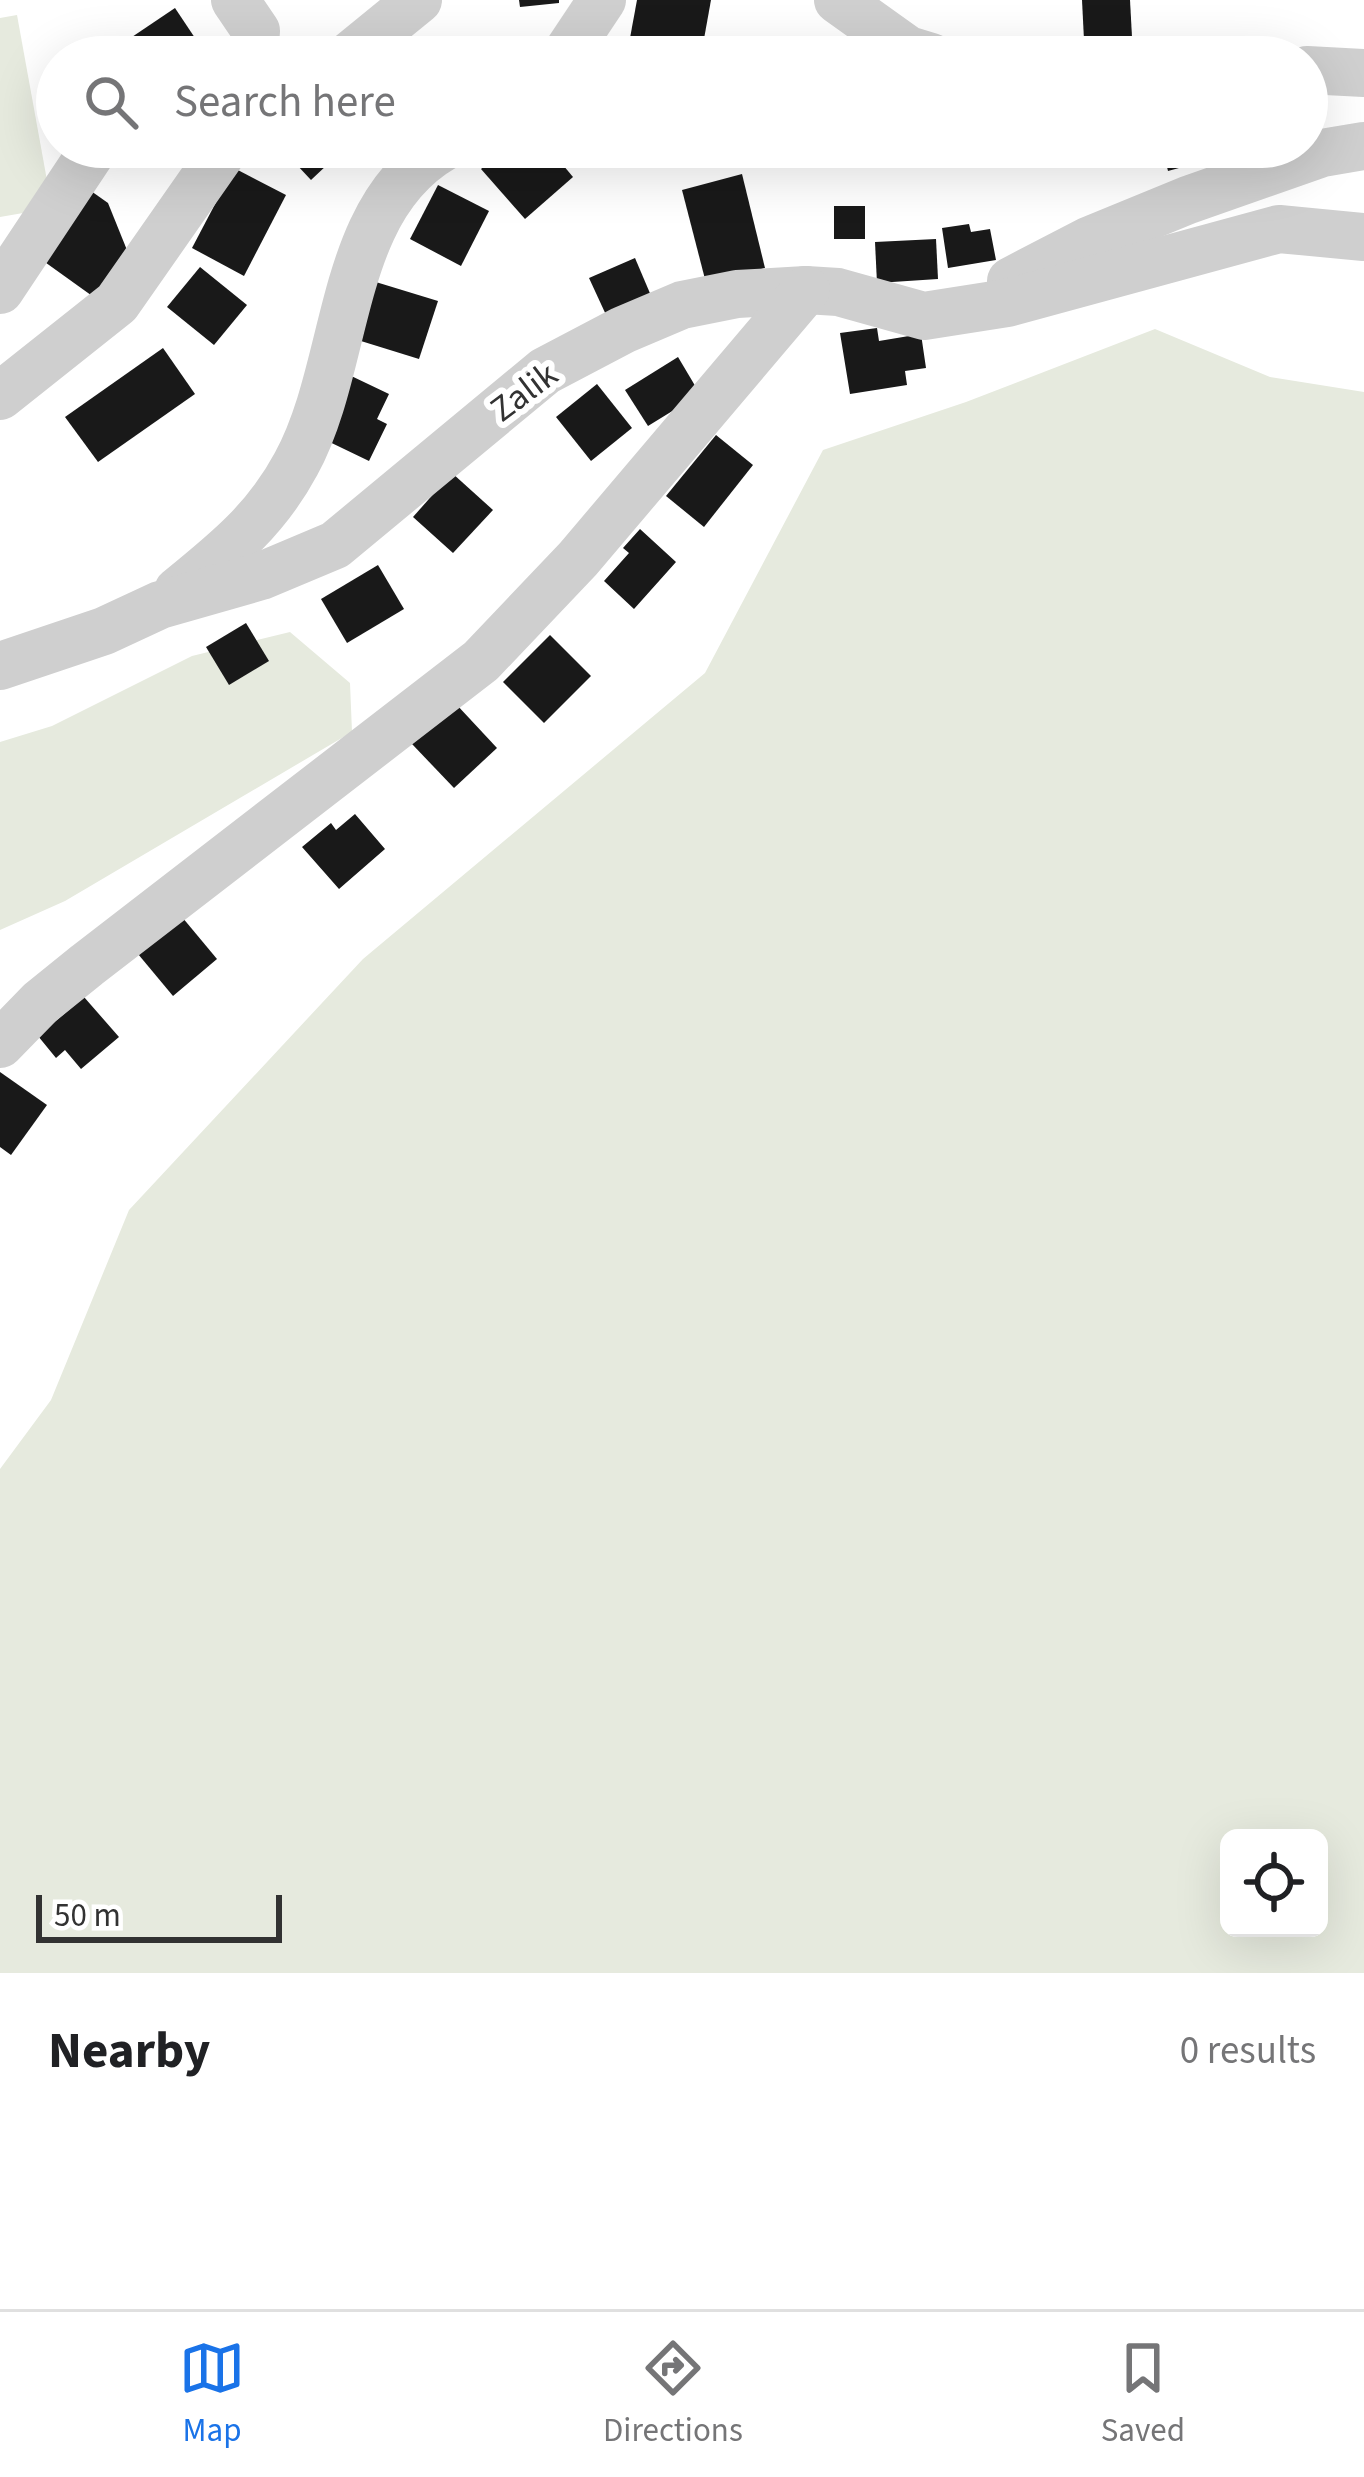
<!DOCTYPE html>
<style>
:root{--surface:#fff;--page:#f2f2f2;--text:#202124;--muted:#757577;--line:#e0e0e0;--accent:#1a73e8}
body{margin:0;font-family:"Source Sans 3",sans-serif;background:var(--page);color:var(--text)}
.controls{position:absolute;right:36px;bottom:36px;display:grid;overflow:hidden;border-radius:18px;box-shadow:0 12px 48px #0002}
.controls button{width:108px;height:108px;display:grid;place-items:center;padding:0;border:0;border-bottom:3px solid var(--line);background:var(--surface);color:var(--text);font:60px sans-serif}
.scale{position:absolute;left:36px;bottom:30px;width:246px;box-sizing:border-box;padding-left:12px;border:6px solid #323232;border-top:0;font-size:33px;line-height:42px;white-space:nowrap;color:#323232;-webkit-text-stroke:9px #fff;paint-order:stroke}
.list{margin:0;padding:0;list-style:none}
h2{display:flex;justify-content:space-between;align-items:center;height:156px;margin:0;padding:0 48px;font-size:51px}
h2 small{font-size:39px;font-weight:400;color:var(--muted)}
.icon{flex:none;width:66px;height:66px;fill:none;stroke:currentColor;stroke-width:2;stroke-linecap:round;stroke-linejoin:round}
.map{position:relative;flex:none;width:1364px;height:1973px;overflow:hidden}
.search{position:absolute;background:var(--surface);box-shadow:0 12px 48px #0002;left:36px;right:36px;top:36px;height:132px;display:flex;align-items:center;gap:30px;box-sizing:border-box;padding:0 42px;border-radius:66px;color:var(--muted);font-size:45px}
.sheet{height:336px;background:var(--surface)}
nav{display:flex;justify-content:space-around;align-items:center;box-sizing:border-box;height:168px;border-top:3px solid var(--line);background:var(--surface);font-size:33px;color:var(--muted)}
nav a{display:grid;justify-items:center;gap:6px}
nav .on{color:var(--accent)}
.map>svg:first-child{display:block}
</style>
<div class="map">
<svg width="1364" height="1973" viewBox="0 0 1364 1973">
<rect width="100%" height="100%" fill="#fff"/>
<g fill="#e6eade" fill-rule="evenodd">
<polygon points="17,15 52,208 0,217 0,18"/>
<path d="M1155 329 1270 377 1364 392V1973H0V1469L51 1400 129 1210 363 959 705 673 823 450 966 402ZM1319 1838V1928H1229V1838Z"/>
<polygon points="290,632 350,683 352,732 65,901 0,930 0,742 52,726 192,656"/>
</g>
<g fill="#191919">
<polygon points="519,0 559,0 559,3 520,7"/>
<polygon points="637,0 711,0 702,50 630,38"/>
<polygon points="1082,0 1130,0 1132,37 1084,40"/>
<polygon points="175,8 203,50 193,57 137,57 126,41"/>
<polygon points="280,147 346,147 311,180"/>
<polygon points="506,147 548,147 573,177 525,219 481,169"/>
<polygon points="1162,147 1216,147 1219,157 1168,171"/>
<polygon points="234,168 286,195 244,276 192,248"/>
<polygon points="742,174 765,268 706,283 682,190"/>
<polygon points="438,185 489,211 461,266 410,239"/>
<polygon points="91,191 108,203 131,260 102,303 42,260"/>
<rect x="834" y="206" width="31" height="33"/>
<polygon points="969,224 971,232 990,229 996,260 948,268 942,228"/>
<polygon points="936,239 938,279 877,283 875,242"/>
<polygon points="635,258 652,298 607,317 589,278"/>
<polygon points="200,267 247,305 214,345 167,307"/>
<polygon points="366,279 438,301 419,359 348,337"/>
<polygon points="877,328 879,341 921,334 926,368 905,371 907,385 850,394 840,333"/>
<polygon points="163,348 195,394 98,462 65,417"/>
<polygon points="678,357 700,394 648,426 625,390"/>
<polygon points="345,373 389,394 377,419 387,424 369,461 315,435"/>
<polygon points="597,384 632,428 591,461 556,417"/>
<polygon points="716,435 753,465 704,527 666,496"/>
<polygon points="452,473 493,510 453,553 413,517"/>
<polygon points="640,529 676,562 634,609 604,581 629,553 623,548"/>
<polygon points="378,565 404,609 347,643 321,599"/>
<polygon points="246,623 269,661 229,685 206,647"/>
<polygon points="550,635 591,676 544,723 503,682"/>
<polygon points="456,704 497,748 454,788 412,744"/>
<polygon points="355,814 385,849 339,889 302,847 331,823 336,830"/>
<polygon points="182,917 217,959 173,996 138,954"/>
<polygon points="84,997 119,1037 81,1069 65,1050 56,1058 38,1036"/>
<polygon points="0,1072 47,1105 11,1155 0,1147"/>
</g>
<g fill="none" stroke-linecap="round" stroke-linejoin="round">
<g stroke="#cfcfcf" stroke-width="48">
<polyline points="235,0 256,31 254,57"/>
<polyline points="838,0 908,50 931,57"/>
<polyline points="348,57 418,0"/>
<polyline points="564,57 602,0"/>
<polyline points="1307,70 1364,73"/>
<polyline points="1011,281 1088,241 1188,200 1322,153 1364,146"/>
<polyline points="0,290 95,147"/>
<polyline points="0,396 117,303 226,147"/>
<path d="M178 591C226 552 266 520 296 464 351 364 336 209 444 147"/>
<polyline points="0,666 104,631 160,605 261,576 335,545 545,371 623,330 682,305 737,294 806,290 838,292 924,316 1007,303 1279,229 1364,237"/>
<polyline points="0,1044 40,1003 87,965 481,661 578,559 806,290"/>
</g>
</g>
<g text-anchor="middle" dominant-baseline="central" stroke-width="12" stroke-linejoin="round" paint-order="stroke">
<g font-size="36" fill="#323232" stroke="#fff">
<text transform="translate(524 392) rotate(-37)">Zalik</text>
</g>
</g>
</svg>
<div class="controls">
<button><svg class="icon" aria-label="locate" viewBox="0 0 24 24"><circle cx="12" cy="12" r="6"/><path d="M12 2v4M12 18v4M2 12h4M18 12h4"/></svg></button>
</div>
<div class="scale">50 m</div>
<div class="search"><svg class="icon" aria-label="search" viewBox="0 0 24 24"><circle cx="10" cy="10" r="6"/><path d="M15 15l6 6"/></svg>Search here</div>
</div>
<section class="sheet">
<h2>Nearby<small>0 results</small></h2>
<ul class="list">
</ul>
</section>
<nav>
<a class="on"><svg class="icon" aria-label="map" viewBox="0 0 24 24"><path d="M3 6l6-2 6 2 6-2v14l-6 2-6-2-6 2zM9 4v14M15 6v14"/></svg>Map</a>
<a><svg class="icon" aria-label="directions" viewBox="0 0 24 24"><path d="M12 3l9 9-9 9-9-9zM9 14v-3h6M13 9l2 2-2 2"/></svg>Directions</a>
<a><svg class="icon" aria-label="saved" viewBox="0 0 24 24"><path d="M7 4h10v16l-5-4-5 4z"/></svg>Saved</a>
</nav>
